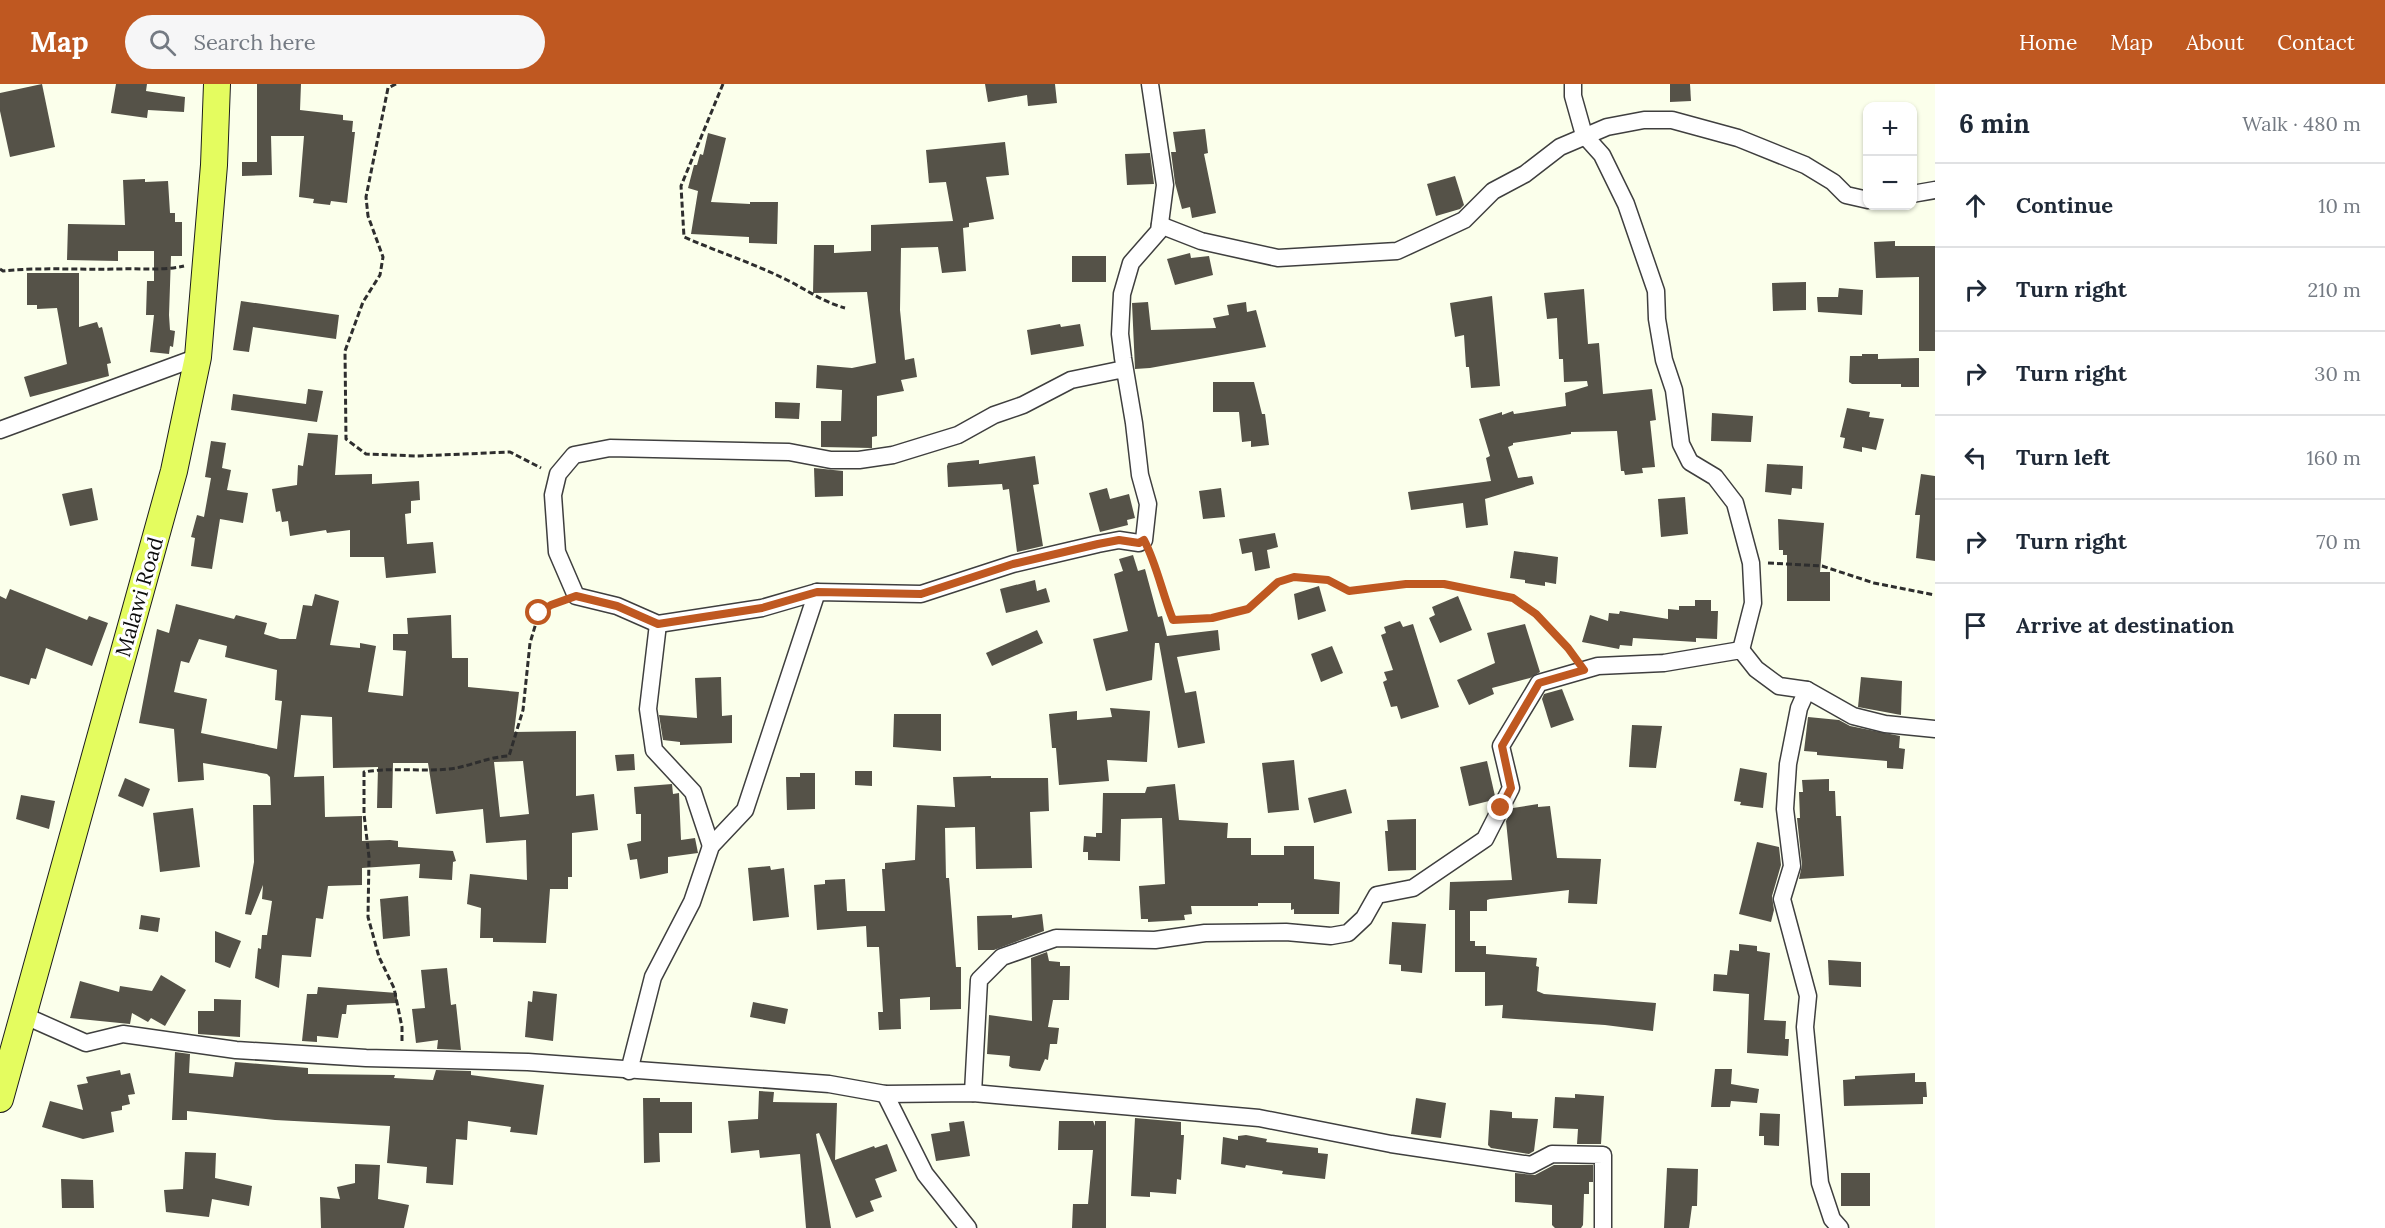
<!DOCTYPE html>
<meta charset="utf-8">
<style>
:root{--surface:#fff;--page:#f6f6f7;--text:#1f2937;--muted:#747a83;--line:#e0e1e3;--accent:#bf5821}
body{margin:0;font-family:Lora,serif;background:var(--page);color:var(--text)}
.controls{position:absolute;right:18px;top:18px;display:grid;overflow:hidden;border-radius:12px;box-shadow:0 2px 4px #0004}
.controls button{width:54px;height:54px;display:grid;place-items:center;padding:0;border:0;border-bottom:2px solid var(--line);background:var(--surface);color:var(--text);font:30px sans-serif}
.stop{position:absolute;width:18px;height:18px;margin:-14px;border:4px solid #bf5821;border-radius:50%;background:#fff}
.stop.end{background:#bf5821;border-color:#fff;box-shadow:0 2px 6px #0008}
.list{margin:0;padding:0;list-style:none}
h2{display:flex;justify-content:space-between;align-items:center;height:78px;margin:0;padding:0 24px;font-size:26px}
h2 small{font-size:20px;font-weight:400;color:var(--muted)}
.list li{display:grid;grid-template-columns:39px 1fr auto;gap:18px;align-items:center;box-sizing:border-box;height:84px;padding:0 24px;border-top:2px solid var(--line)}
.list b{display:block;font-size:22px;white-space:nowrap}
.list em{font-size:20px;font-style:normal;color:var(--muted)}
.icon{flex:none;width:33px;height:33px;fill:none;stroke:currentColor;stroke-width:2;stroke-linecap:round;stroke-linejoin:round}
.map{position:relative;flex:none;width:1935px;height:1144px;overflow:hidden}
header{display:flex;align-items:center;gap:36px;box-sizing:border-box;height:84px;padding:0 30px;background:var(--accent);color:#fff}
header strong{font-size:28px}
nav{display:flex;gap:33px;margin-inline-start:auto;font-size:21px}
.search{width:420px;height:54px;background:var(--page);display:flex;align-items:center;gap:15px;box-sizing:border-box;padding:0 21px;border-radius:33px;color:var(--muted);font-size:22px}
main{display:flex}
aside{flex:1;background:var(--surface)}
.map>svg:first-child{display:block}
</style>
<header>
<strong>Map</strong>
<div class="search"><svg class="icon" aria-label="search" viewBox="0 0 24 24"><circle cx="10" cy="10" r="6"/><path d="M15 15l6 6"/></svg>Search here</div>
<nav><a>Home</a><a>Map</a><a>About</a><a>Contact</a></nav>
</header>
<main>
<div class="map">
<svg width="1935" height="1144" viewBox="0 0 1935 1144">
<rect width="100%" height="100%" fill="#fbffeb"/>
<g fill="#555248" fill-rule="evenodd">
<polygon points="42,0 55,63 10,73 0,27 0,9"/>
<polygon points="116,0 147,0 146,7 185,13 184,28 148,26 147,34 111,29"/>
<polygon points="257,0 301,0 300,26 343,31 343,36 353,37 352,48 355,48 347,119 331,117 330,121 313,119 314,115 299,113 304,52 271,52 272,91 242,92 242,78 257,78"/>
<polygon points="985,0 1055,0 1057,19 1028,22 1027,11 988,18"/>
<polygon points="1670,0 1690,0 1691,17 1670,18"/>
<polygon points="1205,45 1208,69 1204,70 1216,129 1192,134 1190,123 1182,125 1175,99 1171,68 1176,68 1173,48"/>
<polygon points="708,49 726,54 711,118 750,120 750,118 778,118 777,160 749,159 749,153 691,150 698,107 688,104 694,81 697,81 700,70 703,71"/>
<polygon points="1005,58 1009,91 986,93 994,135 969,139 969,143 963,144 966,187 942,189 938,163 901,164 900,226 905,276 914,274 917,293 901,296 904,307 877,312 877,352 872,353 872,364 821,363 821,337 841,337 842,306 816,304 817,281 852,284 876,279 867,208 813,209 814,161 834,161 834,169 871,167 871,141 953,137 946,98 929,99 926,66"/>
<polygon points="1150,69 1154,100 1127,101 1125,70"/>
<polygon points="1455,92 1464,121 1460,125 1436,132 1427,100"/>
<polygon points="145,95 145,98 168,97 170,129 175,129 175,138 182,138 182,172 171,172 169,231 170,246 175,247 173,263 170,262 169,270 150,268 154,231 146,231 147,197 154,197 154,167 118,167 118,177 67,176 68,140 125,141 123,96"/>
<polygon points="1895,157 1895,162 1935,162 1935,267 1919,267 1919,193 1876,194 1874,158"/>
<polygon points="1190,169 1191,174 1209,172 1213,191 1175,201 1167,175"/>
<rect x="1072" y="172" width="34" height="26"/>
<polygon points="27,189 79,189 79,243 97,238 99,244 102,243 111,279 107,280 109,292 30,313 24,293 67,280 57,224 37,225 37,221 27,221"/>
<polygon points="1806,198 1806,226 1773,227 1772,199"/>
<polygon points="1839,204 1863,206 1862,231 1818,228 1817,213 1838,213"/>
<polygon points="1584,205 1588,260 1599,259 1603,310 1652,305 1656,336 1650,337 1655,383 1642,384 1643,389 1625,391 1624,387 1621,387 1617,347 1571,348 1571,350 1513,359 1513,361 1508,363 1518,394 1532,392 1534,400 1485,415 1488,441 1466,444 1463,419 1411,426 1408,408 1491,397 1486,374 1490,372 1479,335 1502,328 1502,331 1513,327 1514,330 1566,322 1565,309 1588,302 1587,297 1564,298 1563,275 1559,275 1557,234 1547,235 1544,209"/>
<polygon points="1492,212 1500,302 1471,304 1469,283 1466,283 1464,251 1455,253 1450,219"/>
<polygon points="241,217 339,231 336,255 253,243 249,268 233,266"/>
<polygon points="1148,218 1151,246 1216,244 1213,234 1229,231 1227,221 1246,218 1247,228 1256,226 1266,263 1150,284 1135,285 1132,219"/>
<polygon points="1060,240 1061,243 1080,240 1084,262 1031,271 1027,246"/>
<polygon points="1862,270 1878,270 1878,275 1919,274 1919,303 1901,303 1901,300 1852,300 1849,298 1850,272 1862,272"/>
<polygon points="1213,298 1254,298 1262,330 1265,330 1269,361 1251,363 1251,357 1242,358 1239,328 1213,328"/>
<polygon points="308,305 323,307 317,338 231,326 233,310 306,320"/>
<polygon points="775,318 800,319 799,335 775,334"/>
<polygon points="1847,324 1870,328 1869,333 1884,335 1876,366 1862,363 1862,368 1843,364 1845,354 1840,353"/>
<polygon points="1712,329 1753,332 1751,358 1711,357"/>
<polygon points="308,349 338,351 335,391 372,390 372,400 419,397 420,416 411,417 411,429 405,430 407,460 433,458 436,489 386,494 384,473 350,473 350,446 327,449 326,446 290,452 288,437 282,438 280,427 276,428 272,405 297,401 298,381 303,382"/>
<polygon points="211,357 226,359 222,384 231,386 227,406 248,409 243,439 220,435 212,485 191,482 195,454 191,453 197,431 204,433 211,394 205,393"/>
<polygon points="1035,372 1039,400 1033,401 1043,462 1017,468 1009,405 1003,406 1002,400 948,403 947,382 948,379 979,376 979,380"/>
<polygon points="1767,380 1803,382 1802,405 1792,404 1791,411 1765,408"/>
<polygon points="814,384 843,387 843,412 815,413"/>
<polygon points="1921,390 1935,392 1935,477 1916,474 1920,431 1915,431"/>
<polygon points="92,404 98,436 70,442 62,410"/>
<polygon points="1107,404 1110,415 1129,410 1135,434 1127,436 1128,441 1100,448 1089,409"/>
<polygon points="1221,404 1225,433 1203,435 1199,407"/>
<polygon points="1685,413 1688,450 1661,453 1658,415"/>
<polygon points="1778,435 1824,439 1820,488 1830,488 1830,517 1787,517 1787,471 1783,471 1783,466 1779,466"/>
<polygon points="1275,449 1278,463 1267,466 1270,484 1255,487 1252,468 1242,470 1239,455"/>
<polygon points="1514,467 1558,473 1556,500 1545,498 1545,502 1525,499 1525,496 1510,494"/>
<polygon points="1133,471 1138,487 1145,485 1158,533 1162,532 1167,552 1218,546 1220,566 1177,573 1185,609 1196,607 1205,659 1178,664 1159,559 1155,559 1152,596 1106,607 1093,555 1128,547 1114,490 1123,487 1119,475"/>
<polygon points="1035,496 1037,507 1046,504 1050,518 1006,529 1000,505"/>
<polygon points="1319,502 1326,527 1298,536 1294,510"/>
<polygon points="10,505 87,536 89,532 108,539 92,582 46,564 36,595 31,594 29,601 0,592 0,512 6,515"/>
<path d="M315 510 339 517 330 561 360 564V559L376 562 368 608 403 612 406 567 393 566V550H408L407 534 451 531 452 574H468V603L519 608 514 648 576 647V712L594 710 598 746 572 749V793H568V805H550L546 859 493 858V854H480L481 824 467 820 470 790 527 796 526 756 486 759 483 725 436 730 428 679H393L392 724H377L378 683 333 684 332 633 301 631 294 693 324 692 325 733 362 732V757L390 756 398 757V763L453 767 456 777 453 778 452 796 419 794 420 780 362 784V801L328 802 323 835 316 834 311 873 282 871 279 904 255 894 258 864 261 865 262 851H267L272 817 262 815 263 801 251 831 245 830 254 778 253 721H271L270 693 267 690 203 679 204 696 178 698 174 645 139 639 157 545 169 549 176 520 234 535 236 531 267 539 264 550 280 555H296L303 521 312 522ZM199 555 227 562 225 573 277 586 275 616 282 617 277 665 201 649 207 615 174 608 181 577 189 579ZM523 677 529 730 500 733 494 678Z"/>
<polygon points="1458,512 1472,546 1440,559 1429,534 1435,531 1432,523"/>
<polygon points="1695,516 1711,516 1711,527 1718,527 1717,555 1696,554 1696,558 1633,554 1632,562 1620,561 1619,565 1582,558 1590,531 1608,537 1609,529 1619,530 1620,527 1668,535 1668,525 1679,526 1679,522 1695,522"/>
<polygon points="1400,537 1403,543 1413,540 1439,623 1401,635 1397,622 1391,623 1383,598 1387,596 1384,588 1393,586 1381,551 1386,549 1384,543"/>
<polygon points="1525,540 1540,588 1530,594 1492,604 1494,610 1469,621 1457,596 1495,579 1487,549"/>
<polygon points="1037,546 1043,559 992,582 986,569"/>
<polygon points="1332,562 1343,589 1321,598 1311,570"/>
<polygon points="721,593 722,632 732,631 732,659 680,661 680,658 663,656 659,631 697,634 695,594"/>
<polygon points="1861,593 1902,597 1901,631 1858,623"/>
<polygon points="1562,605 1574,636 1551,644 1542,615 1544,610"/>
<polygon points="1110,624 1150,627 1147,678 1107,676 1109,697 1059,701 1056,664 1052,664 1049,630 1077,627 1077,636 1112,633"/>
<polygon points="894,630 941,630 941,667 893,663"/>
<polygon points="1808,633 1839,636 1850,642 1900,652 1899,664 1905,665 1903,685 1887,684 1887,677 1817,671 1817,668 1804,667"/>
<polygon points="1632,641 1662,642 1656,684 1629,683"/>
<polygon points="634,670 635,686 617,687 615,671"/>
<polygon points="1294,676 1299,726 1268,729 1262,679"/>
<polygon points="1487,677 1495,712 1493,716 1469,722 1460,683"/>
<polygon points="1740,684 1767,689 1763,724 1740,721 1741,718 1734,717"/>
<polygon points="855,687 872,687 872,702 855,701"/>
<polygon points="800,689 815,689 815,725 787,726 786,693 800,693"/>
<polygon points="991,692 991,694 1048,694 1049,727 1030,728 1032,784 976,785 975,743 945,744 946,794 949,794 956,883 961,883 961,925 930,926 930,913 900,915 901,945 879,946 878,928 883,928 879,863 867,863 866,842 817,846 814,801 825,800 825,796 845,795 847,827 885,827 882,785 885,785 885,779 915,776 917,721 955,723 953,693"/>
<polygon points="125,694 150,705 143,723 118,712"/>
<polygon points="1829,695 1829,707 1835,707 1836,732 1841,732 1844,792 1799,795 1802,781 1797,734 1800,734 1799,708 1803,708 1802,696"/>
<polygon points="672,700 673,710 679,709 681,756 695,754 698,769 668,773 668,789 640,795 637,775 630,776 627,760 641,757 641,730 636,730 634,703"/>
<polygon points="1175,700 1179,736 1228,739 1227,754 1251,754 1251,771 1284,771 1284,762 1314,762 1314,795 1340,798 1339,830 1294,830 1294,825 1291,826 1291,819 1258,819 1258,822 1191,822 1192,830 1184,831 1185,836 1148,838 1148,835 1141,835 1139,802 1165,800 1162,734 1121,735 1120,777 1088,776 1088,768 1083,768 1084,752 1096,753 1096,749 1102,749 1103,709 1145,709 1147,703"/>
<polygon points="1346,705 1352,729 1314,739 1308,714"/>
<polygon points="21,711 55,717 49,745 16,735"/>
<polygon points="1538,720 1538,723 1550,722 1557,774 1601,775 1597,820 1568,819 1569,806 1490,815 1487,816 1487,827 1470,827 1470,857 1475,857 1475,862 1486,862 1486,870 1537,874 1536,882 1539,883 1537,907 1544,910 1656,919 1653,947 1605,941 1502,934 1503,921 1485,922 1485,888 1455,888 1455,826 1449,826 1450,798 1512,796 1506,737 1513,724"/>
<polygon points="193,724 200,783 160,788 153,729"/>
<polygon points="1416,735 1416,786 1388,787 1385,747 1388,747 1387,736"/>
<polygon points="1757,758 1779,763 1781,781 1772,812 1774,826 1771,838 1739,830"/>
<polygon points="770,782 771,786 784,784 789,833 753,837 748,784"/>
<polygon points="408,812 410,852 383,855 380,815"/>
<polygon points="1042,830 1044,847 994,866 978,866 977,832 1012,831 1012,834"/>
<polygon points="141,831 160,834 158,848 139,845"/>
<polygon points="1392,838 1426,840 1422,889 1401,887 1401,881 1389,880"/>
<polygon points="215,847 241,857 230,884 215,878"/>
<polygon points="1739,860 1757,862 1757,867 1770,869 1764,936 1786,937 1785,955 1789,955 1788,972 1747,969 1749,910 1713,907 1714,890 1727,891 1730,866 1739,867"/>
<polygon points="1047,868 1049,877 1060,878 1060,882 1070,882 1069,916 1053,916 1048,943 1059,944 1057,960 1050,960 1048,976 1045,975 1040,987 1012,984 1009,982 1010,972 987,970 989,931 1032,937 1031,874"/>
<polygon points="1828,876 1861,878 1861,903 1829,901"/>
<polygon points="447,884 451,921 456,920 461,966 437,965 438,956 416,959 412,925 425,924 421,886"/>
<polygon points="161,891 186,906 165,942 151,934 148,938 132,929 130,940 70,934 80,897 119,908 120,902 152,907"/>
<polygon points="318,903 397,909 397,919 347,921 346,930 342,930 338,954 317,952 317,958 302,957 307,910 317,910"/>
<polygon points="533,907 557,910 553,957 525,953 528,917 532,918"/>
<polygon points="214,915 241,916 240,953 198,950 198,927 214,927"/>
<polygon points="753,918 788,925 785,940 750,933"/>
<polygon points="175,968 190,970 189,989 233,993 235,978 308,984 308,990 395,991 394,994 433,996 436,986 471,987 471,991 544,1001 537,1051 510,1048 511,1043 468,1037 467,1056 456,1055 453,1101 426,1099 427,1083 387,1079 390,1042 275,1036 187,1027 187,1036 172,1036"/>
<polygon points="1715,985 1732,985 1731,1000 1759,1005 1757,1019 1731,1017 1730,1023 1711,1023"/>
<polygon points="120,986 121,991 130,989 135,1010 128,1011 130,1020 122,1022 122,1026 111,1028 114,1048 83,1055 42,1043 50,1017 83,1026 77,1001 88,999 86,993"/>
<polygon points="1915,989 1915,998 1926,998 1927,1013 1923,1013 1923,1020 1844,1022 1843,996 1855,995 1855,992"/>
<polygon points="759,1007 774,1008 773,1018 837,1019 835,1076 874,1062 875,1064 887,1060 897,1087 875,1095 882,1113 870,1117 874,1127 856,1134 819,1049 816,1050 831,1144 806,1144 800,1070 760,1074 759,1066 731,1069 728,1037 758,1035"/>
<polygon points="1575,1010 1604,1012 1601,1060 1577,1060 1578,1045 1553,1044 1555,1013 1575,1014"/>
<polygon points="643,1014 660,1014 660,1018 692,1018 692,1049 659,1049 660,1078 644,1079"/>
<polygon points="1416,1014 1446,1019 1441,1054 1411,1050"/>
<polygon points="1490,1026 1512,1028 1512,1034 1538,1035 1534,1067 1529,1070 1491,1064 1488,1061"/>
<polygon points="1760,1029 1780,1030 1779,1062 1764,1061 1764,1052 1759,1052"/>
<polygon points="1135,1034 1181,1038 1181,1051 1184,1051 1181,1096 1177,1095 1176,1110 1150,1108 1150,1113 1131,1112"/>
<polygon points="964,1037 970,1072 936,1077 931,1050 950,1047 949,1039"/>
<polygon points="1059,1037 1093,1037 1095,1042 1095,1037 1106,1037 1106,1144 1072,1144 1073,1120 1088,1120 1093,1066 1058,1066"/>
<polygon points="1246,1051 1267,1055 1266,1058 1318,1064 1318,1069 1328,1070 1325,1095 1282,1090 1283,1087 1246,1081 1245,1084 1221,1080 1223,1053 1238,1056 1238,1052"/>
<polygon points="185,1068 216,1069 215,1094 252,1102 249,1122 212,1115 209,1133 166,1128 164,1106 183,1105"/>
<polygon points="355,1080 380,1081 378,1115 409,1121 404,1144 321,1144 320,1113 340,1115 337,1103 355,1099"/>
<polygon points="1554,1081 1593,1081 1593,1098 1589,1098 1589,1110 1584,1110 1583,1141 1581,1144 1555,1144 1552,1141 1552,1121 1515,1118 1515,1089 1535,1091"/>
<polygon points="1667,1084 1698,1085 1697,1122 1692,1122 1689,1144 1664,1144"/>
<rect x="1841" y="1089" width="29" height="33"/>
<polygon points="61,1095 93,1096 94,1124 62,1124"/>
</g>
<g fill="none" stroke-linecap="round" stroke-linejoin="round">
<g stroke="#3f3f3f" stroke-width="19">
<g id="minor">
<polyline points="1573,0 1573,12 1584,51 1602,71 1626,120 1656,207 1657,235 1664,276 1674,306 1681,360 1690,378 1715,393 1735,419 1751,479 1753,519 1741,566"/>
<polyline points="1912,110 1935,106"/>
<polyline points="1160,141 1201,157 1278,174 1397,167 1464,136 1493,107 1525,90 1560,63 1607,43 1644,36 1672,36 1738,54 1805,81 1833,98 1846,111 1868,116"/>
<polyline points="1124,285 1071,296 1023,321 994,331 958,351 893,371 859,376 831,376 789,368 610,364 574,371 558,390 553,411 557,468 576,512 617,522 658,540 762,524 817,508 921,510 1013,480 1098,460 1119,456 1139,459 1144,456 1148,420 1140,391 1134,339 1123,274 1120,250 1122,210 1131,179 1159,147 1165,101 1150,0"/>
<polyline points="0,346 198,273"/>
<polyline points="658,540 648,625 654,666 693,708 711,762"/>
<polyline points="1807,606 1799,624 1788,680 1785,725 1792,782 1782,815 1808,912 1805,943 1820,1099 1832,1135 1840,1144"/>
<polyline points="23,931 86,959 123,950 236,966 366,974 528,978 829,1000 885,1010 973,1009 1259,1034 1391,1060 1531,1081 1552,1070 1603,1071 1603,1144"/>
<polyline points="629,987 653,893 692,818 711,762 745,726 817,508"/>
<polyline points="973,1009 979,896 1002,873 1056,854 1155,856 1205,849 1286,848 1331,852 1348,849 1364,834 1377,811 1413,804 1485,755 1511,704 1501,662 1539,599 1598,582 1664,579 1741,566 1756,585 1779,602 1807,606 1853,632 1885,640 1935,645"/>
<polyline points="885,1010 925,1090 968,1144"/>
</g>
</g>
<g stroke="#1d1d1d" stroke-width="28">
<polyline id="primary" points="0,1015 174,387 198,273 214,81 217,0"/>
</g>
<g stroke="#2e2e2e" stroke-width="3" stroke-dasharray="6 3" stroke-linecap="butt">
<polyline points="396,0 388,4 366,113 368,132 383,173 380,191 363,218 345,267 346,355 366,370 417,372 510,368 541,384"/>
<path d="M723 0 681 102 684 153C718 168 753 179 787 196 807 206 823 218 845 224"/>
<path d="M0 185 3 187C41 183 80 186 119 185 141 184 162 187 184 182"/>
<polyline points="1152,471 1163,511 1173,536 1212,534 1248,525 1278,498 1294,493 1327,496 1349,507 1406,500 1444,500 1513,514 1536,530 1574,572"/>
<polyline points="1768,479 1822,482 1874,499 1935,511"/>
<path d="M402 957V943L394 904 379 873 368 833 369 773 364 730V688C393 683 421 688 449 685 469 683 487 673 509 672L523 626 530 559 539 529 561 517"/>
</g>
<use href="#minor" stroke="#fff" stroke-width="16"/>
<use href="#primary" stroke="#e4fc5f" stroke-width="26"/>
</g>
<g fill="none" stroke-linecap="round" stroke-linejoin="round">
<path stroke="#bf5821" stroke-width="8" d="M539 529 551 521 576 512 617 522 658 540 762 524 817 508 921 510 1013 480 1098 460 1119 456 1139 459 1144 456C1157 481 1162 509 1173 536L1212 534 1248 525 1278 498 1294 493 1328 496 1349 507 1406 500H1444L1513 514 1536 530 1568 564 1584 586 1539 599 1502 662 1511 704 1501 724"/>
</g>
<g text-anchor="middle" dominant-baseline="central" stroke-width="6" stroke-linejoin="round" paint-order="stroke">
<g font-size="21" fill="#0c0c0c" stroke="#fff">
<text transform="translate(139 513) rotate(-74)">Malawi Road</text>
</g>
</g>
</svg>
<div class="controls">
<button>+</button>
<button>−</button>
</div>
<div class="stop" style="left:539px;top:529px"></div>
<div class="stop end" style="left:1501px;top:724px"></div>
</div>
<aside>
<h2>6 min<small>Walk · 480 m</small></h2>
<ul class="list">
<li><svg class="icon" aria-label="ahead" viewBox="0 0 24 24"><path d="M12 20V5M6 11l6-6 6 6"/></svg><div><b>Continue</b></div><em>10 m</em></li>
<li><svg class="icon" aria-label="right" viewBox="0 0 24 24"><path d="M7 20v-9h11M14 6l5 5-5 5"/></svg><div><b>Turn right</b></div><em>210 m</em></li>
<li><svg class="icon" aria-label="right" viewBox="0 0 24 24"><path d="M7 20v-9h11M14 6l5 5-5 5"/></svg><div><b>Turn right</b></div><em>30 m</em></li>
<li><svg class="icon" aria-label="left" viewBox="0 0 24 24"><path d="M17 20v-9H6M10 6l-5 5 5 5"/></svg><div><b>Turn left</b></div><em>160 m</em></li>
<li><svg class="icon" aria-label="right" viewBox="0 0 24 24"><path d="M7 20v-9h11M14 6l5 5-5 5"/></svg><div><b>Turn right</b></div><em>70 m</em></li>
<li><svg class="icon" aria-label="arrive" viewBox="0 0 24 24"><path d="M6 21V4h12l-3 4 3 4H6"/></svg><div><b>Arrive at destination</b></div></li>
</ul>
</aside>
</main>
